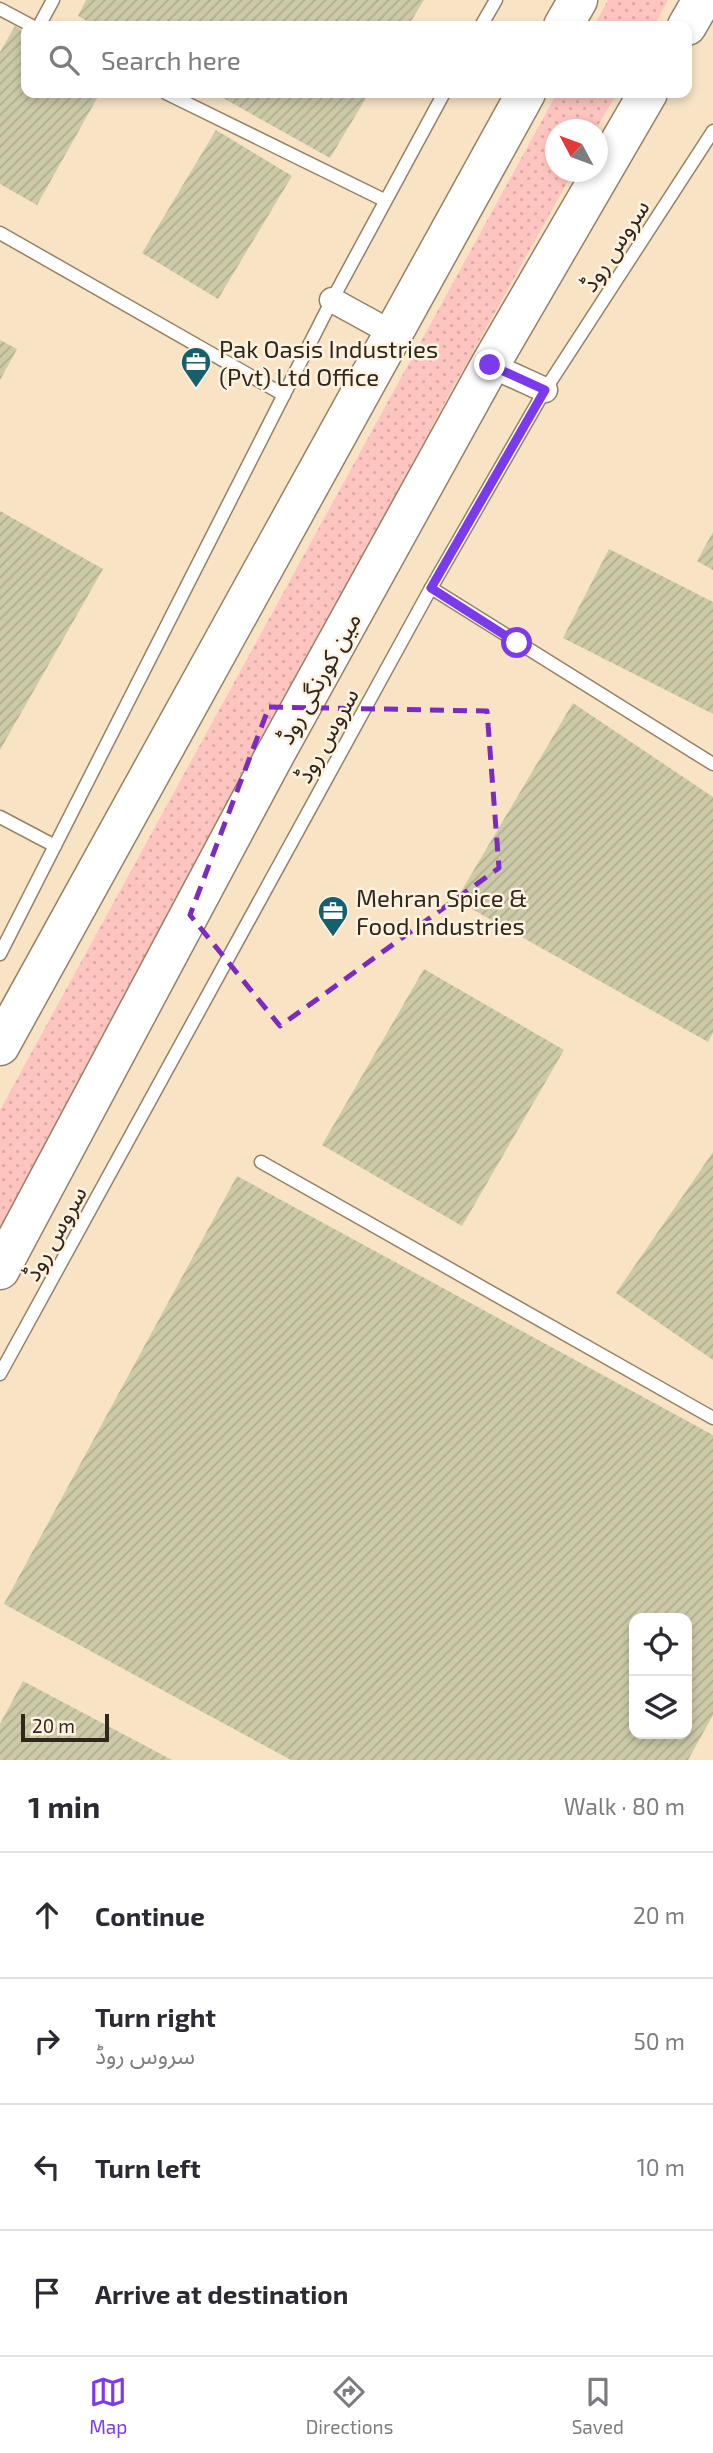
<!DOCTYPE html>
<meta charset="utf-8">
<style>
:root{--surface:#fff;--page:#f7f7f7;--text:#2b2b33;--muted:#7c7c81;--line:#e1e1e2;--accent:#7c3aed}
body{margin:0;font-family:"Exo 2","Noto Sans Arabic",sans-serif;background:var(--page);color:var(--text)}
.controls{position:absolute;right:21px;bottom:21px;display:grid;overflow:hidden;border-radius:14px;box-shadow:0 4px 10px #0003}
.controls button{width:63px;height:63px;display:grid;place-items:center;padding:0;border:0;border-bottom:2px solid var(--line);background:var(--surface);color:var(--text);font:35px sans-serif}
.compass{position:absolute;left:545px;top:119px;width:63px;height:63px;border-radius:50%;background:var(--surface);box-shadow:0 4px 10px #0003;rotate:311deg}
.scale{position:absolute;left:21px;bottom:18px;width:88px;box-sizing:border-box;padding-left:7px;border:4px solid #2f271c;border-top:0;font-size:19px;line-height:24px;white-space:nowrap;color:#2f271c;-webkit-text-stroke:5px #fff2e0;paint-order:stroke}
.stop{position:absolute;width:21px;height:21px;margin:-16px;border:5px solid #7c3aed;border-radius:50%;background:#fff}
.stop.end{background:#7c3aed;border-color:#fff;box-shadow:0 2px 7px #0008}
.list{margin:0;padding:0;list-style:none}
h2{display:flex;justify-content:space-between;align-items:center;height:91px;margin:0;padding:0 28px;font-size:30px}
h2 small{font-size:23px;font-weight:400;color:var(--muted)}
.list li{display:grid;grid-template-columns:46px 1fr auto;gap:21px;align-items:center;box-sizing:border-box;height:126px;padding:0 28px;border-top:2px solid var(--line)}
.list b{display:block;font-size:26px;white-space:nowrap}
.list p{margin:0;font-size:23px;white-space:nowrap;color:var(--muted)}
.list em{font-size:23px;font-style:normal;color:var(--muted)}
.icon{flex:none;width:38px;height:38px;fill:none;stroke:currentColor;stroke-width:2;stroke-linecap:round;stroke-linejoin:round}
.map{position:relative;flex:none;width:713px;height:1760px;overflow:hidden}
.search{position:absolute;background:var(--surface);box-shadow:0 4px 10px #0003;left:21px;right:21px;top:21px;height:77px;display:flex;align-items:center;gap:18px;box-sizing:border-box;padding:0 24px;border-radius:14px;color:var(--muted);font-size:26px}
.sheet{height:595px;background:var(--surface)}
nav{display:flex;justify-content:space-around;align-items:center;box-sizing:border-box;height:98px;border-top:2px solid var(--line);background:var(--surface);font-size:19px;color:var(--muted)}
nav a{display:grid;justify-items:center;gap:4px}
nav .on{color:var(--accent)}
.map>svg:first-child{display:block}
</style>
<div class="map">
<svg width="713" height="1760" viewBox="0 0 713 1760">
<defs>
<pattern id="grass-dots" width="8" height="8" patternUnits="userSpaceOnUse" patternTransform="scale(1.75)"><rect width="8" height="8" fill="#fec4c0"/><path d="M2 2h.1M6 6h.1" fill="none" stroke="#daa8a4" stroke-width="1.8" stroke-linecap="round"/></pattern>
<pattern id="building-hatch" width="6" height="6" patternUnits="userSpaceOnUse" patternTransform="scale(1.75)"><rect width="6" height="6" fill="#cdcaa8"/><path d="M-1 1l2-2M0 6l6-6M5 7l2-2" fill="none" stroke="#b0ae90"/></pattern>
</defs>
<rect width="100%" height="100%" fill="#f8e4c5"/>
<g fill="url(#grass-dots)">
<polygon points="608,0 668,0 654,26 594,26"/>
<polygon points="557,93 617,93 596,129 556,130 556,172 573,172 445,402 0,1237 0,1110"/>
</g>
<g fill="url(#building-hatch)" fill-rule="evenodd">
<polygon points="86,0 424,0 408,26 95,26 78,16"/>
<polygon points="15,26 26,33 26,93 100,93 37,205 0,184 0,52"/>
<polygon points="214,93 369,93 330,158"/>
<polygon points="216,130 292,176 218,299 142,253"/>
<polygon points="0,340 17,349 0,380"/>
<polygon points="0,511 103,569 0,750"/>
<polygon points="713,532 713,570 697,561"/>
<polygon points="609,549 713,602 713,714 563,638"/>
<polygon points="573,703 713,797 713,1033 708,1042 456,900"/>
<polygon points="424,969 564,1050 462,1226 322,1145"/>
<polygon points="713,1152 713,1360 616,1293"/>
<path d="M237 1176 713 1435V1715L688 1760H291L4 1604ZM634 1618H687V1734H634Z"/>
<polygon points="23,1681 172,1760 0,1760 0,1724"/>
</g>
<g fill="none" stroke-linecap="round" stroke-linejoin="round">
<g stroke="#948166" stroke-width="15">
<g id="lane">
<polyline points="0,9 32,26"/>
<polyline points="39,26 53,0"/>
<polyline points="481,26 496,0"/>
<polyline points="166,93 384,200"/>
<polyline points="0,233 284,395"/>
<polyline points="431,588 713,764"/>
<polyline points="0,817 55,846"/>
<polyline points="0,954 332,300 444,93"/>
<polyline points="261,1162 713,1418"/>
<polyline points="0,1374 431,588 545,390 713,131"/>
</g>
</g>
<g stroke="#948166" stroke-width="27">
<g id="street">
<polyline points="332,300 392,333"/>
<polyline points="490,365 545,390"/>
</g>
</g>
<g stroke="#948166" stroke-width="41">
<g id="primary">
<polyline points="563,26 578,0"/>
<polyline points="687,26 702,0"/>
<polyline points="0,1046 526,93"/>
<polyline points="0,1270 272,760 490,365 648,93"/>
</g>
</g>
<use href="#lane" stroke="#fff" stroke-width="12"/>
<use href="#street" stroke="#fff" stroke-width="24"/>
<use href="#primary" stroke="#fff" stroke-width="38"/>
</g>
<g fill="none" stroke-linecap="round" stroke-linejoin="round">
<polyline stroke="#7c3aed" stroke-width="9" points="490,365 545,390 431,588 517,643"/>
</g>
<path fill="none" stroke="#7b2cbf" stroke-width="5" stroke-dasharray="14 9" stroke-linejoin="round" d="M269 707 487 711 499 868 280 1026 190 915Z"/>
<defs>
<g id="office-pin" transform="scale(1.575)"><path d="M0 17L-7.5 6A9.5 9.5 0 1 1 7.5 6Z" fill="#14606c" stroke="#fff2e0"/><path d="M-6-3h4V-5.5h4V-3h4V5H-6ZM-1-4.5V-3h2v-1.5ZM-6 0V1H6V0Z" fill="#fff"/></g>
</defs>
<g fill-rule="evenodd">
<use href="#office-pin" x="196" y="362"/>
<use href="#office-pin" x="333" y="911"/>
</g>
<g text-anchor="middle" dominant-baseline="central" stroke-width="5" stroke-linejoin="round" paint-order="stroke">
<g font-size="24" fill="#2f271c" stroke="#fff2e0">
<text transform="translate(614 245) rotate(-57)">سروس روڈ</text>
<text transform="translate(318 678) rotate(-61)">مین کورنگی روڈ</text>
<text transform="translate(326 735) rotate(-61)">سروس روڈ</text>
<text transform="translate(54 1233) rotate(-61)">سروس روڈ</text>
</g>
<g font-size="24" fill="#2f271c" stroke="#fff2e0" text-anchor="start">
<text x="219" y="348">Pak Oasis Industries<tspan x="219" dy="28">(Pvt) Ltd Office</tspan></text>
<text x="356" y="897">Mehran Spice &amp;<tspan x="356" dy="28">Food Industries</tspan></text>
</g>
</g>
</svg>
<div class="controls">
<button><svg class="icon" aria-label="locate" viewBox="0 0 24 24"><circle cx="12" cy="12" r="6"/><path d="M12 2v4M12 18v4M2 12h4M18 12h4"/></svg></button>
<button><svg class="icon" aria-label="layers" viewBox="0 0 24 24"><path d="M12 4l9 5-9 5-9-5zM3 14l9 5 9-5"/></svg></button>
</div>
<svg class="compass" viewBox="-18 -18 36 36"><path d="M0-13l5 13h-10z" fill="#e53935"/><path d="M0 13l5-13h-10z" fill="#7c7c81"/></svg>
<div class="scale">20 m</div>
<div class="stop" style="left:517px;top:643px"></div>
<div class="stop end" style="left:490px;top:365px"></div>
<div class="search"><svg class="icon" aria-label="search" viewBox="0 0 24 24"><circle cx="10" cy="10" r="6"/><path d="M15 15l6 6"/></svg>Search here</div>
</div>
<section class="sheet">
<h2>1 min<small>Walk · 80 m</small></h2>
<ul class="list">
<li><svg class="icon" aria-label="ahead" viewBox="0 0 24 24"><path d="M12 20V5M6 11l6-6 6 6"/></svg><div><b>Continue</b></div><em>20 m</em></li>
<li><svg class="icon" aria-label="right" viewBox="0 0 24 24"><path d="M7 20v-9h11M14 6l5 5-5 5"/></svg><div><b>Turn right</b><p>سروس روڈ</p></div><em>50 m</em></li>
<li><svg class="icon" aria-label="left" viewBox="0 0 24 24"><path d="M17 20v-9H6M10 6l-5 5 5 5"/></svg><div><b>Turn left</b></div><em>10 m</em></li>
<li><svg class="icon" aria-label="arrive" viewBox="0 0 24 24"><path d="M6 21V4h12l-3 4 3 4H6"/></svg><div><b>Arrive at destination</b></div></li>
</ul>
</section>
<nav>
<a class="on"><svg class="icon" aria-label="map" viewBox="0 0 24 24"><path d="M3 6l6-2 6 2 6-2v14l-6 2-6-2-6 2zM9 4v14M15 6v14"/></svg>Map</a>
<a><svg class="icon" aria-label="directions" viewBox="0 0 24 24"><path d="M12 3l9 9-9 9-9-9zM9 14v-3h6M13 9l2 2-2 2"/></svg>Directions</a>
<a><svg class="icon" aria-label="saved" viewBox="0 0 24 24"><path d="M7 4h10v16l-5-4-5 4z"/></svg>Saved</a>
</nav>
